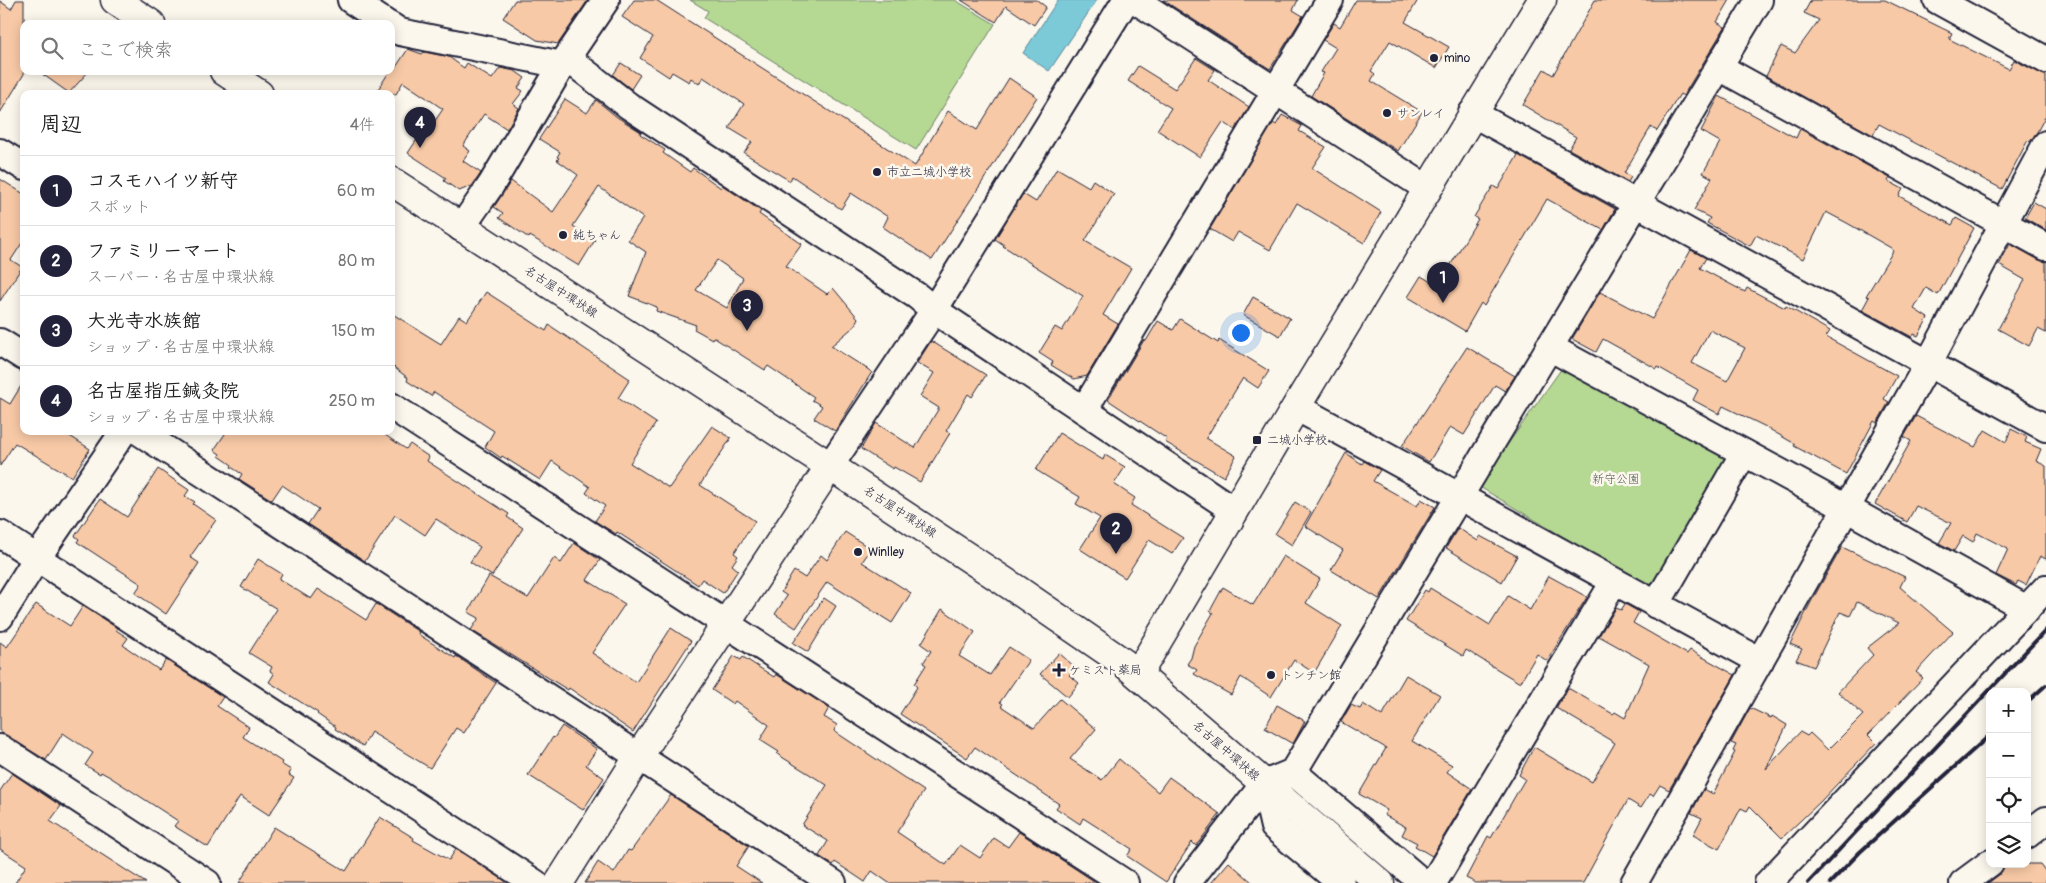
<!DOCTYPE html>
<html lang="ja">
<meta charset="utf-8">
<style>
:root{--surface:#fff;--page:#f2f2f2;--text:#222;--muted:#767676;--line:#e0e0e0;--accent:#22223b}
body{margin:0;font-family:Pangolin,"Klee One",sans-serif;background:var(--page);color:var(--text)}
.controls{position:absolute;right:15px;bottom:15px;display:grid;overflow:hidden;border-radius:10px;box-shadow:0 2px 12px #0003}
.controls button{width:45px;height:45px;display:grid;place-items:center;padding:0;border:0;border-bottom:1px solid var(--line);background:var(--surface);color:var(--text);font:25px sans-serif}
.you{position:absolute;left:1240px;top:332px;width:18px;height:18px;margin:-12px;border:4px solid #fff;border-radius:50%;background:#1a73e8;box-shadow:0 0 0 8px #1a73e833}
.badge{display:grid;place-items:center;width:32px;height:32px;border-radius:50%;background:var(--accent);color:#fff;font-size:16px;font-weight:700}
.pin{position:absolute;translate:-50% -41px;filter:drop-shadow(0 1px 2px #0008)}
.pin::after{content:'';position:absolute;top:26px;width:18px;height:15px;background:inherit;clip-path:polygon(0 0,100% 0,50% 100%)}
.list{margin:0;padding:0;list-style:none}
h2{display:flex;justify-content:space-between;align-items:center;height:65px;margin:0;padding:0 20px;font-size:21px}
h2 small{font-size:16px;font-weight:400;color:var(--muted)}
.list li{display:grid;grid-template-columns:32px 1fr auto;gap:15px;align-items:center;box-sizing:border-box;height:70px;padding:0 20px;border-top:1px solid var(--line)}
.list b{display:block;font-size:19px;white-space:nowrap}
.list p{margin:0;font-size:16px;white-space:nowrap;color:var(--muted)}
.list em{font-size:16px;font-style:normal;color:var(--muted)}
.icon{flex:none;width:28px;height:28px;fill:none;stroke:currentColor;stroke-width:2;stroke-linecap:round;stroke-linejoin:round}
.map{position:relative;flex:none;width:2046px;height:883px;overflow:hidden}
.search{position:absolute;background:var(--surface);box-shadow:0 2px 12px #0003;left:20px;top:20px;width:375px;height:55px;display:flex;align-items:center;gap:12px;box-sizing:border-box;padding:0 18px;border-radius:10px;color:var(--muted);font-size:19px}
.panel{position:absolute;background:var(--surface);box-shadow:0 2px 12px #0003;left:20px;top:90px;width:375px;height:345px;border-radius:10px}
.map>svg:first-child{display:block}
</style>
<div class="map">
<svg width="2046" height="883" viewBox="0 0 2046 883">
<rect width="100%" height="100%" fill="#fbf7ec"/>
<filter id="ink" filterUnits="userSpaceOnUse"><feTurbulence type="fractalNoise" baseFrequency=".02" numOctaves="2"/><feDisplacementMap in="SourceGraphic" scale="10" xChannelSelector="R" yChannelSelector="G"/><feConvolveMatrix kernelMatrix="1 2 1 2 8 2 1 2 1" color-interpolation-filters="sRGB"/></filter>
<g filter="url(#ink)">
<g fill="#b5d893" stroke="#6c7d67">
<polygon points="690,0 955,0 995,24 916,150 704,18 708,11"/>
<polygon points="1562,368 1732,456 1649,588 1478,486"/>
</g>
<polygon fill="#7bc9d8" stroke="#578699" points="1058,0 1097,0 1049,71 1023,53"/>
<g fill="#f7c9a6" stroke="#22223b" fill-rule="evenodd">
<polygon points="16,0 24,0 24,74 0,113 0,1 11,9"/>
<polygon points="515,0 588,0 558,44 537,40 503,18"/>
<polygon points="634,0 656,0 915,166 948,111 977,130 1009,78 1037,97 932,260 883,227 888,217 851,193 841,209 792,176 790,181 744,153 752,142 729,128 744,104 703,77 699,84 691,78 689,82 672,72 669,77 640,58 653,37 622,17"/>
<polygon points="961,0 1037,0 1046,7 1034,25 1006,6 996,22"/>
<polygon points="1163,0 1298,0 1293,10 1303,16 1270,69"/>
<polygon points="1356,0 1418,0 1405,22 1449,47 1436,68 1390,41 1371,71 1375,74 1371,81 1422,112 1398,151 1311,96 1324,73 1321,72 1336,48 1323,40 1334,23 1340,27"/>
<polygon points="1595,0 1730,0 1717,22 1725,27 1683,96 1680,94 1657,131 1651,127 1624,173 1631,177 1628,182 1569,149 1576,137 1523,105 1544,69 1553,75"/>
<polygon points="1811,0 1885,0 1952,33 1949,39 2009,69 2014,60 2046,76 2046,115 2037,132 2030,142 2028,140 2002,189 1879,124 1873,135 1766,76 1781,46 1795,53 1819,20 1804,13"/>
<polygon points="408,49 422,54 424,52 449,57 464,68 467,63 492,79 500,68 515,71 525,78 518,88 523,91 513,104 519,108 507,129 484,114 463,146 470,151 463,161 481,173 472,186 459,191 444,181 446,178 408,153 418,138 422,140 443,109 403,82 396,94 375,94 391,69 394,70"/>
<polygon points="1196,58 1215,70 1208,80 1249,107 1235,130 1223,122 1200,157 1157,130 1171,108 1128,81 1138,66 1175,89"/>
<polygon points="621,63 640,75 631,89 613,75"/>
<polygon points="38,71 89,71 69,93"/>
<polygon points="1719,96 1796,138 1800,129 1890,178 1888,181 1903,189 1899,196 1952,225 1956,218 1974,228 1938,295 1926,288 1914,309 1928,318 1918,336 1914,334 1912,337 1862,310 1869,297 1866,296 1893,251 1891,248 1847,223 1826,212 1803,259 1756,235 1750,246 1707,223 1710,218 1694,210 1712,178 1703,173 1720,142 1701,131"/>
<path d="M565 99 587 113 596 100 617 117 641 132 640 134 665 150 663 153 690 172 693 168 721 188 722 185 761 211 759 214 802 244 786 266 827 294 833 288 858 318 856 322 857 324 831 346 872 372 835 431 814 418 822 406 812 400 814 397 768 366 765 370 713 337 712 339 694 329 696 325 656 311 657 307 629 296 646 252 628 240 643 218 599 187 573 226 595 240 579 266 530 236 529 238 499 218 503 213 494 207 511 181 553 212 578 175 557 160 559 158 557 157 560 152 539 139ZM717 260 743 278 727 308 696 290Z"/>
<polygon points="1282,115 1302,126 1299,131 1326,147 1312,168 1381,212 1364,243 1297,203 1270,250 1238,232 1232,242 1210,229 1273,123 1276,125"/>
<polygon points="1518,155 1615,209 1603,230 1547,199 1484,306 1481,303 1465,331 1408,297 1421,276 1438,286 1478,219 1474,217 1483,202 1493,186 1498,189"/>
<polygon points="1057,168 1089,187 1093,180 1114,194 1085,241 1131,268 1103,315 1118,324 1087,376 1074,379 1051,365 1053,362 1039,353 1055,327 1062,331 1083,296 1003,246 1004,245 995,239 1023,194 1036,202"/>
<polygon points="0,179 24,194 24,240 11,260 22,267 0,301"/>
<polygon points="2034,202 2046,209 2046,230 2025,218"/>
<polygon points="2010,244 2039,260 2046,262 2046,333 2038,329 2029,346 1998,329 2025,280 1999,265"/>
<path d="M1691 250 1706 258 1700 268 1745 292 1747 288 1785 308 1786 306 1830 331 1826 337 1897 376 1884 399 1889 402 1877 423 1874 421 1846 474 1794 446 1795 444 1764 426 1723 406 1719 414 1693 400 1698 390 1658 367 1657 369 1603 339 1596 352 1572 339 1600 292 1652 319ZM1710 330 1745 348 1727 381 1692 363Z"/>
<polygon points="486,292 546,331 549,325 630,379 618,398 656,423 630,463 669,488 712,426 731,438 700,485 755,521 734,553 738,556 732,565 738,570 723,593 702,579 698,585 617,532 616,534 595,521 605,506 586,493 590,487 552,461 540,480 502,456 501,458 485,447 494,431 434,392 431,396 407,381 408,378 391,365 391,313 441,344 459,316 467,321"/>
<polygon points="1253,297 1290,318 1280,336 1243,315"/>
<polygon points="1180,319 1218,343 1219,340 1269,371 1258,388 1243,378 1206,438 1236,456 1224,477 1165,442 1167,439 1108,400 1144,340 1146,341 1158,321 1173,330"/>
<polygon points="931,341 986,375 972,397 968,394 946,431 950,433 920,482 894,467 893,469 861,449 876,423 915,448 939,408 920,396 934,373 917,363"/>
<polygon points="1467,347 1515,376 1505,391 1495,385 1464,435 1450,427 1429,462 1402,446"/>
<polygon points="24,381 24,431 62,431 90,449 72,477 15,443 0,466 0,398 10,404"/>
<polygon points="1916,416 1975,447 1985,430 2006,442 2011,429 2027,437 2025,442 2041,449 2036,461 2046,466 2046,559 2040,556 2026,585 2018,581 2016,585 1996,575 2008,549 1977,533 1973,542 1963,536 1954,551 1939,543 1951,523 1916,506 1907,522 1875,504 1911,441 1904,437"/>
<polygon points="227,431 379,431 406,449 410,444 429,457 427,461 509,514 507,517 523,528 492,576 470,562 480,547 436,519 425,535 395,515 365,561 308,524 318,509 282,485 272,500 239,479 242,474 231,467 232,465 219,456 220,454 214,450"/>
<polygon points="1059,433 1103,460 1105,455 1125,467 1114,484 1135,498 1131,505 1183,538 1172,554 1149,540 1125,578 1080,549 1100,518 1076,504 1080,497 1036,470"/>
<polygon points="1346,453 1362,464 1364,461 1380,470 1373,481 1417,506 1421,499 1435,507 1379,599 1331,570 1343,550 1305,526"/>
<polygon points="158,469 189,490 185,496 195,502 193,504 216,520 190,557 199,563 166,614 135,593 141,584 77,542 79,539 75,536 100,499 127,517"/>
<polygon points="1295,502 1311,512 1292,545 1275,534"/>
<polygon points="1458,528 1478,541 1480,536 1517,556 1502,582 1446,548"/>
<polygon points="845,532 871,549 862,562 911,593 892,623 827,582 796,628 775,614 787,596 781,592 794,571 805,578 821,555 827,560"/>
<polygon points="574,543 600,560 587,580 625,604 592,653 636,682 671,628 691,641 633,732 569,688 568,690 471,630 479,618 468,612 489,576 528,598 554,558 561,563"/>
<polygon points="1842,547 1905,577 1900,587 1953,632 1916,672 1923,678 1868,735 1876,743 1820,802 1782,838 1750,806 1747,811 1741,808 1719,849 1693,835 1702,818 1691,813 1704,789 1713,794 1735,752 1733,751 1736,745 1731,743 1750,708 1771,718 1772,716 1787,725 1766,769 1800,732 1807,736 1810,733 1828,750 1863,715 1838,692 1873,655 1867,648 1899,623 1857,602 1850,616 1840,612 1814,667 1796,660 1802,649 1790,644 1811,602"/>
<polygon points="1283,556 1320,579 1306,603 1342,626 1314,673 1294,660 1271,697 1241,677 1231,695 1194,674 1197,670 1187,664 1191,658 1194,646 1213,613 1210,611 1223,587 1253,605"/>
<polygon points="258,559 282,574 279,579 311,599 318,589 366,620 376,604 419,632 418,634 455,658 456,656 496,683 464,733 456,728 430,768 371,732 363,746 335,729 336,727 317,714 318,713 269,682 274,674 270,671 272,667 249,653 277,609 241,587"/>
<polygon points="1549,576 1587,597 1547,661 1537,654 1520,683 1466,650 1463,656 1406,621 1425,590 1428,592 1430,588 1490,625 1508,596 1530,610"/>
<polygon points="824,598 836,606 808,652 793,643"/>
<polygon points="36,604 70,626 83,606 117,628 116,630 128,638 123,645 159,670 166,660 223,697 217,706 249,727 243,737 282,762 281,764 291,770 289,775 294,778 269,815 240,796 208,847 174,826 178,821 110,777 101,772 100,774 85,765 93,753 63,733 46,760 0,732 0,642 7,647"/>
<polygon points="1625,604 1639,612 1633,623 1687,654 1690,650 1735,675 1669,790 1660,785 1653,796 1650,794 1641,808 1628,800 1583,883 1476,883 1466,878 1488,836 1491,838 1525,779 1519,775 1534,747 1592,782 1615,743 1556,708 1568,688 1613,714 1615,712 1625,718 1649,664 1599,636 1616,608 1621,610"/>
<polygon points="942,609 975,632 959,656 990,675 1009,647 1029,660 1000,702 1003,704 1001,706 1034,728 1060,699 1096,729 1070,759 1102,780 1119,759 1158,792 1169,777 1220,814 1196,846 1192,842 1166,882 1127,856 1132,849 1083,818 1080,824 1056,808 1059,804 975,747 967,758 900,714 917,687 914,684 926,665 923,663 931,651 921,644"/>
<polygon points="1059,653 1076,668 1069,675 1079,683 1068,697 1040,674"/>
<polygon points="734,656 741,660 743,657 774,677 776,674 829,708 824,717 837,725 834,731 924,791 897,832 946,865 960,845 980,858 994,838 1008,847 1019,832 1097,883 889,883 872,871 865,882 835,862 833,865 819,856 828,841 802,825 827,785 777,754 779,752 760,740 769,725 735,701 733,704 712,690"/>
<polygon points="1406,675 1440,695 1412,741 1452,765 1447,772 1472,789 1432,856 1415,846 1417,843 1402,835 1406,827 1384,815 1387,810 1359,794 1386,748 1341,722 1351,705 1360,709 1363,704 1382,716"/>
<polygon points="1277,705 1305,721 1293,744 1265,728"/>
<polygon points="562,726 597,749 586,765 604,778 583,810 528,775 553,737 554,738"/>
<polygon points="12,773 61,806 50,821 146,883 15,883 26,866 0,849 0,791"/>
<polygon points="671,795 749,846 736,866 762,883 585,883 598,862 614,873 628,850 631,851"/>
<polygon points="380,817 414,838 413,840 449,860 456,849 508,883 239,883 274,827 346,871"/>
<polygon points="1229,862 1253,883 1211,883"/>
<polygon points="2005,864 2040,864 2046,872 2046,883 1988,883 1999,875"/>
</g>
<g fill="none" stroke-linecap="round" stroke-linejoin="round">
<g stroke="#22223b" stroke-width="30">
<g id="street">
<polyline points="351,0 387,24"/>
<polyline points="1135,0 1428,189"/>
<polyline points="1937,0 2046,60"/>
<polyline points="391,26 400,32 562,65"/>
<polyline points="567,58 629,106 917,296 934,310 1235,511"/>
<polyline points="1719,67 2046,247"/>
<polyline points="1472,113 2046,428"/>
<polyline points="0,152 24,167"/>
<polyline points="461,228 491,185 562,65 606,0"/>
<polyline points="0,342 24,357"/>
<polyline points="1549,347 1846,508 2027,609"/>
<polyline points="391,406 1125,883"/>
<polyline points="1296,407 1760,661"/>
<polyline points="1084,410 1330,0"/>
<polyline points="138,431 833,883"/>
<polyline points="830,466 934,310 1126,0"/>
<polyline points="0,534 535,883"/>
<polyline points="1656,605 1744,453"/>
<polyline points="0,617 37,558 124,431"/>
<polyline points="0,748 207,883"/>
<polyline points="1293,772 1423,883"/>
<polyline points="1264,784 1274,827 1341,883"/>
<polyline points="2027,835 2046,820"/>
<polyline points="1187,883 1264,784 1293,772 1759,0"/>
<polyline points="1433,883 1614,582"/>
<polyline points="1634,883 1928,364 2046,144"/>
<polyline points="1768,883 2046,588"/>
<polyline points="1963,883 1990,863"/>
</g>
</g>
<g stroke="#22223b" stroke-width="31">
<g id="secondary">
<polyline points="1138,674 1296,407 1542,0"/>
<polyline points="559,883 639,756 830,466"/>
</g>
</g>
<g stroke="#22223b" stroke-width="31">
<g id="primary">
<polyline points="115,0 151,24"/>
<polyline points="224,71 259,94"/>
<polyline points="391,181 830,466 1019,591 1124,663 1380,883"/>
</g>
</g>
<use href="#street" stroke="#fbf7ec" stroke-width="26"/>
<use href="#secondary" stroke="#fbf7ec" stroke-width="28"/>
<use href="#primary" stroke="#fbf7ec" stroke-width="28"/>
<g stroke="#22223b" stroke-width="4">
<polyline points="2027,702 2046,685"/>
<polyline points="1808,883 2046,630"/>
<polyline points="1830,883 1860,852 1990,735"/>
</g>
</g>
</g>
<g fill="#22223b" stroke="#fbf7ec" stroke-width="2">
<circle cx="1434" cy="58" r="5"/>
<circle cx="1387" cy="113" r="5"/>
<circle cx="877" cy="172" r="5"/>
<circle cx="563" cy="235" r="5"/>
<rect x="1252" y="435" width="10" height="10" rx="2.5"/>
<circle cx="858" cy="552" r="5"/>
<path d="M1056.5 662.5h5v5h5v5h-5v5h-5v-5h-5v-5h5z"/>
<circle cx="1271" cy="675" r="5"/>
</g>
<g text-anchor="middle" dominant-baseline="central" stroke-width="5" stroke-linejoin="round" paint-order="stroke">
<g font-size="12" fill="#22223b" stroke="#fbf7ec" text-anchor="start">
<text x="1444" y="58">mino</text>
<text x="1397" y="113">サンレイ</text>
<text x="887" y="172">市立二城小学校</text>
<text x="573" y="235">純ちゃん</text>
<text x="1267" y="440">二城小学校</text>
<text x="868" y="552">Winlley</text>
<text x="1069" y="670">ケミスト薬局</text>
<text x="1281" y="675">トンチン館</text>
</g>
<g font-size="12" fill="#22223b" stroke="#fbf7ec">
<text transform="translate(561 292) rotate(33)">名古屋中環状線</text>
<text transform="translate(900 512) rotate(33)">名古屋中環状線</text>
<text transform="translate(1226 751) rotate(41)">名古屋中環状線</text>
</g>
<g font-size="12" fill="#4e5955" stroke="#fbf7ec">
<text x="1616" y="479">新守公園</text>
</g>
</g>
</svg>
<div class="controls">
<button>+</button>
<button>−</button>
<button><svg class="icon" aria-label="locate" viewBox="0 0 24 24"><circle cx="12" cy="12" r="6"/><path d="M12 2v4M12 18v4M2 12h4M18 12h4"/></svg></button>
<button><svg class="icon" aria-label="layers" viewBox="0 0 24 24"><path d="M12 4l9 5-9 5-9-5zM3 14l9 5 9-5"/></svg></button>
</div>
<div class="you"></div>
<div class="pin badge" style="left:1443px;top:303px">1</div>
<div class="pin badge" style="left:1116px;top:554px">2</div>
<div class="pin badge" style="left:747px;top:331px">3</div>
<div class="pin badge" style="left:420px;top:148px">4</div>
<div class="search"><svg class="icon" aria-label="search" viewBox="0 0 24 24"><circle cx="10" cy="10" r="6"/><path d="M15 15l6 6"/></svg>ここで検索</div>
<section class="panel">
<h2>周辺<small>4件</small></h2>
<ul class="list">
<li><span class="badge">1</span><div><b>コスモハイツ新守</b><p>スポット</p></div><em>60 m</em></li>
<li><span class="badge">2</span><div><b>ファミリーマート</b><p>スーパー · 名古屋中環状線</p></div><em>80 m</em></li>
<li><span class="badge">3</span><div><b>大光寺水族館</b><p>ショップ · 名古屋中環状線</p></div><em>150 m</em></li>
<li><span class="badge">4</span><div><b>名古屋指圧鍼灸院</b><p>ショップ · 名古屋中環状線</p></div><em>250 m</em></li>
</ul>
</section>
</div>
